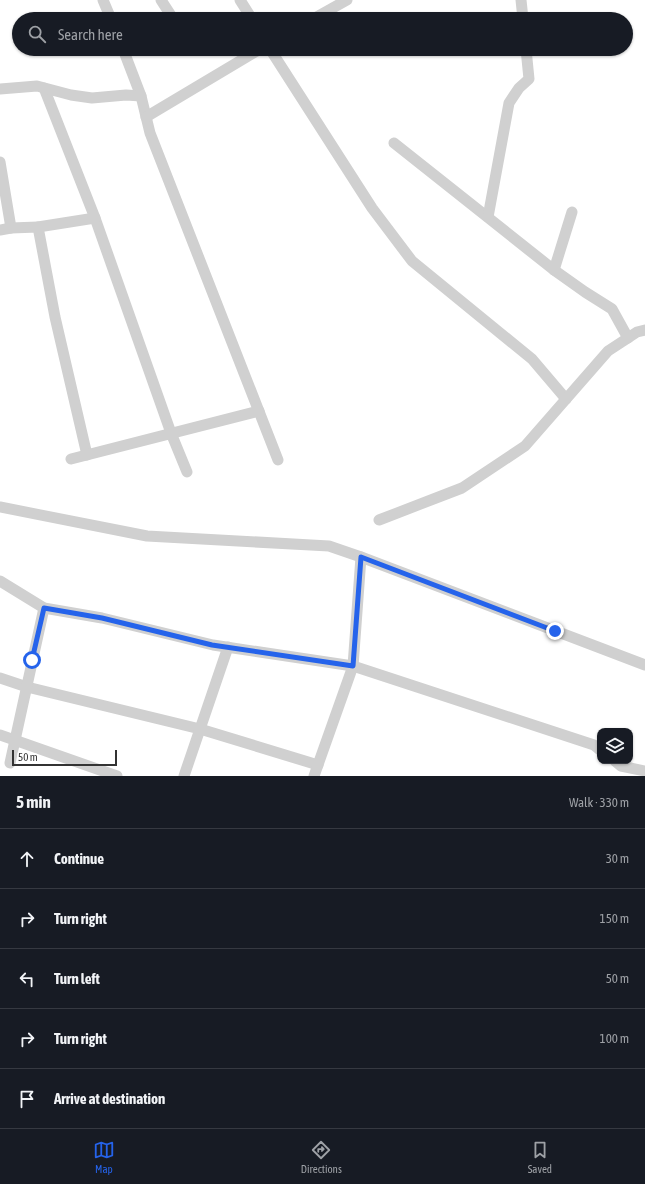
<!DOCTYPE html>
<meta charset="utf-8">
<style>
:root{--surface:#171b24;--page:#242831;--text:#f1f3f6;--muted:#9ea1a6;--line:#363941;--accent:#2563eb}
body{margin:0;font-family:"Asap Condensed",sans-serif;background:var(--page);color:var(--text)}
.controls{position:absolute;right:12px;bottom:12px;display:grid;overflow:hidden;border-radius:8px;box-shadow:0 1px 3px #0004}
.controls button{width:36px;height:36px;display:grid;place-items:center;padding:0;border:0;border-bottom:1px solid var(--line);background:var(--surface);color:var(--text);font:20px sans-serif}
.scale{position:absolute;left:12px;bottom:10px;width:105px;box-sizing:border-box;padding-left:4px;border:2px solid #333;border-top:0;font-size:11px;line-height:14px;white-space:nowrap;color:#333;-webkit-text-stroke:3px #fff;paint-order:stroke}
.stop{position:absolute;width:12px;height:12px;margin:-9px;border:3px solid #2563eb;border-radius:50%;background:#fff}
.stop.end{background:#2563eb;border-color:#fff;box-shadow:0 1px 4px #0008}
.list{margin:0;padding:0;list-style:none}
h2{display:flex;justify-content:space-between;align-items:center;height:52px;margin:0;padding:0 16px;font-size:17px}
h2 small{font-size:13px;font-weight:400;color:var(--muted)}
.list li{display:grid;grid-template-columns:26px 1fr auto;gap:12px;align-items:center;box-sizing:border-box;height:60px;padding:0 16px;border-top:1px solid var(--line)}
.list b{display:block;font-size:15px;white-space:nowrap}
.list em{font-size:13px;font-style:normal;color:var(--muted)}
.icon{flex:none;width:22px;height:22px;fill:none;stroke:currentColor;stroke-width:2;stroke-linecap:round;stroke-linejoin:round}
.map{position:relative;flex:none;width:645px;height:776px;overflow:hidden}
.search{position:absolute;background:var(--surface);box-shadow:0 1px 3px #0004;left:12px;right:12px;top:12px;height:44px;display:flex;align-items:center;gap:10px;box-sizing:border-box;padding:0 14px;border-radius:22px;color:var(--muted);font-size:15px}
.sheet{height:352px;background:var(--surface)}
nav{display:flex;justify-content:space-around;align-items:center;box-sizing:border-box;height:56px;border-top:1px solid var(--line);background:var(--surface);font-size:11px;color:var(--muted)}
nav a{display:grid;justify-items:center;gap:2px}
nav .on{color:var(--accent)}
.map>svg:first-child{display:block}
</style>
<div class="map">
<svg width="645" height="776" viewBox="0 0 645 776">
<rect width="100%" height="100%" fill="#fff"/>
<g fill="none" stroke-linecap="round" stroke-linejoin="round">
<g stroke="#d0d0d0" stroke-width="11">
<polyline points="103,0 111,19"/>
<polyline points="161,0 172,17"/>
<polyline points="240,0 252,19"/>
<polyline points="521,0 523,19"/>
<polyline points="313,19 347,0"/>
<polyline points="123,49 141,96"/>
<polyline points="270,49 372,208 412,261 532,359 566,399"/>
<polyline points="44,88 95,218 171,433 187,472"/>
<polyline points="0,89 37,86 71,95 92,98 126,95 141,96 150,133 278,460"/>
<polyline points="146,117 260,49"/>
<polyline points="394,143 554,270 585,292 612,309 628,338"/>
<polyline points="0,162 11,228"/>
<polyline points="488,217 509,103 519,88 529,79 526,49"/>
<polyline points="38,227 95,218"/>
<polyline points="0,230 11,228 38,227 55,317 87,455"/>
<polyline points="554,270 572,212"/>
<polyline points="71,459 259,411"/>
<polyline points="0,507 147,536 329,546 361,557 645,665"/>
<polyline points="379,520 462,488 525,446 608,351 637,332 645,330"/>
<polyline points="0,581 44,608 102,618 213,645 353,666 594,745 600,750"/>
<polyline points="0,678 27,687 200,729 318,765"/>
<polyline points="0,735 117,776"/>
<polyline points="615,761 621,766 645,771"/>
<polyline points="10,763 44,608"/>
<polyline points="184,776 228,647"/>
<polyline points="314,776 353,666 361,557"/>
</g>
</g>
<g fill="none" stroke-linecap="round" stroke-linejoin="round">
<polyline stroke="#2563eb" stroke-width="5" points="32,660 44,608 102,618 212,645 353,666 361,557 555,631"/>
</g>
</svg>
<div class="controls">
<button><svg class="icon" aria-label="layers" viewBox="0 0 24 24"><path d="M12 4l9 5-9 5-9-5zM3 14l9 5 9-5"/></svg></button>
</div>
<div class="scale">50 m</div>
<div class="stop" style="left:32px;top:660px"></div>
<div class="stop end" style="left:555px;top:631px"></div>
<div class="search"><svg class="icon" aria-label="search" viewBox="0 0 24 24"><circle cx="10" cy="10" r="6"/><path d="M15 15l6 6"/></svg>Search here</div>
</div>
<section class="sheet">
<h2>5 min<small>Walk · 330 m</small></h2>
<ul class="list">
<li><svg class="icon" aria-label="ahead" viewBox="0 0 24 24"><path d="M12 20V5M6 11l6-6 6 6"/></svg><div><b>Continue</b></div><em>30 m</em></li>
<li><svg class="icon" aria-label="right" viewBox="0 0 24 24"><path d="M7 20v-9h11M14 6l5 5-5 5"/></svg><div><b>Turn right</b></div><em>150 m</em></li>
<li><svg class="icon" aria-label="left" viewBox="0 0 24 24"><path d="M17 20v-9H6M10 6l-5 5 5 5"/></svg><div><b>Turn left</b></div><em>50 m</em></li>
<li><svg class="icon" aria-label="right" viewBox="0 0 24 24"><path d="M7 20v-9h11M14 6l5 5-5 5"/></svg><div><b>Turn right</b></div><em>100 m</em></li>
<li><svg class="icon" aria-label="arrive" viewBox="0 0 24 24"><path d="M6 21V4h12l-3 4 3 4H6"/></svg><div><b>Arrive at destination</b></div></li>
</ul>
</section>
<nav>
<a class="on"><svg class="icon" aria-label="map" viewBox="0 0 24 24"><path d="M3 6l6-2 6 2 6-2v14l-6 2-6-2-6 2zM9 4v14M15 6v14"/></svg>Map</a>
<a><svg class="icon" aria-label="directions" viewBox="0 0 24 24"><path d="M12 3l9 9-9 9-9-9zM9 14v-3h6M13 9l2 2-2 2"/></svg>Directions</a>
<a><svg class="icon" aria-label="saved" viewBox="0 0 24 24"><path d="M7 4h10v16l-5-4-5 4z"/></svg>Saved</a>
</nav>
